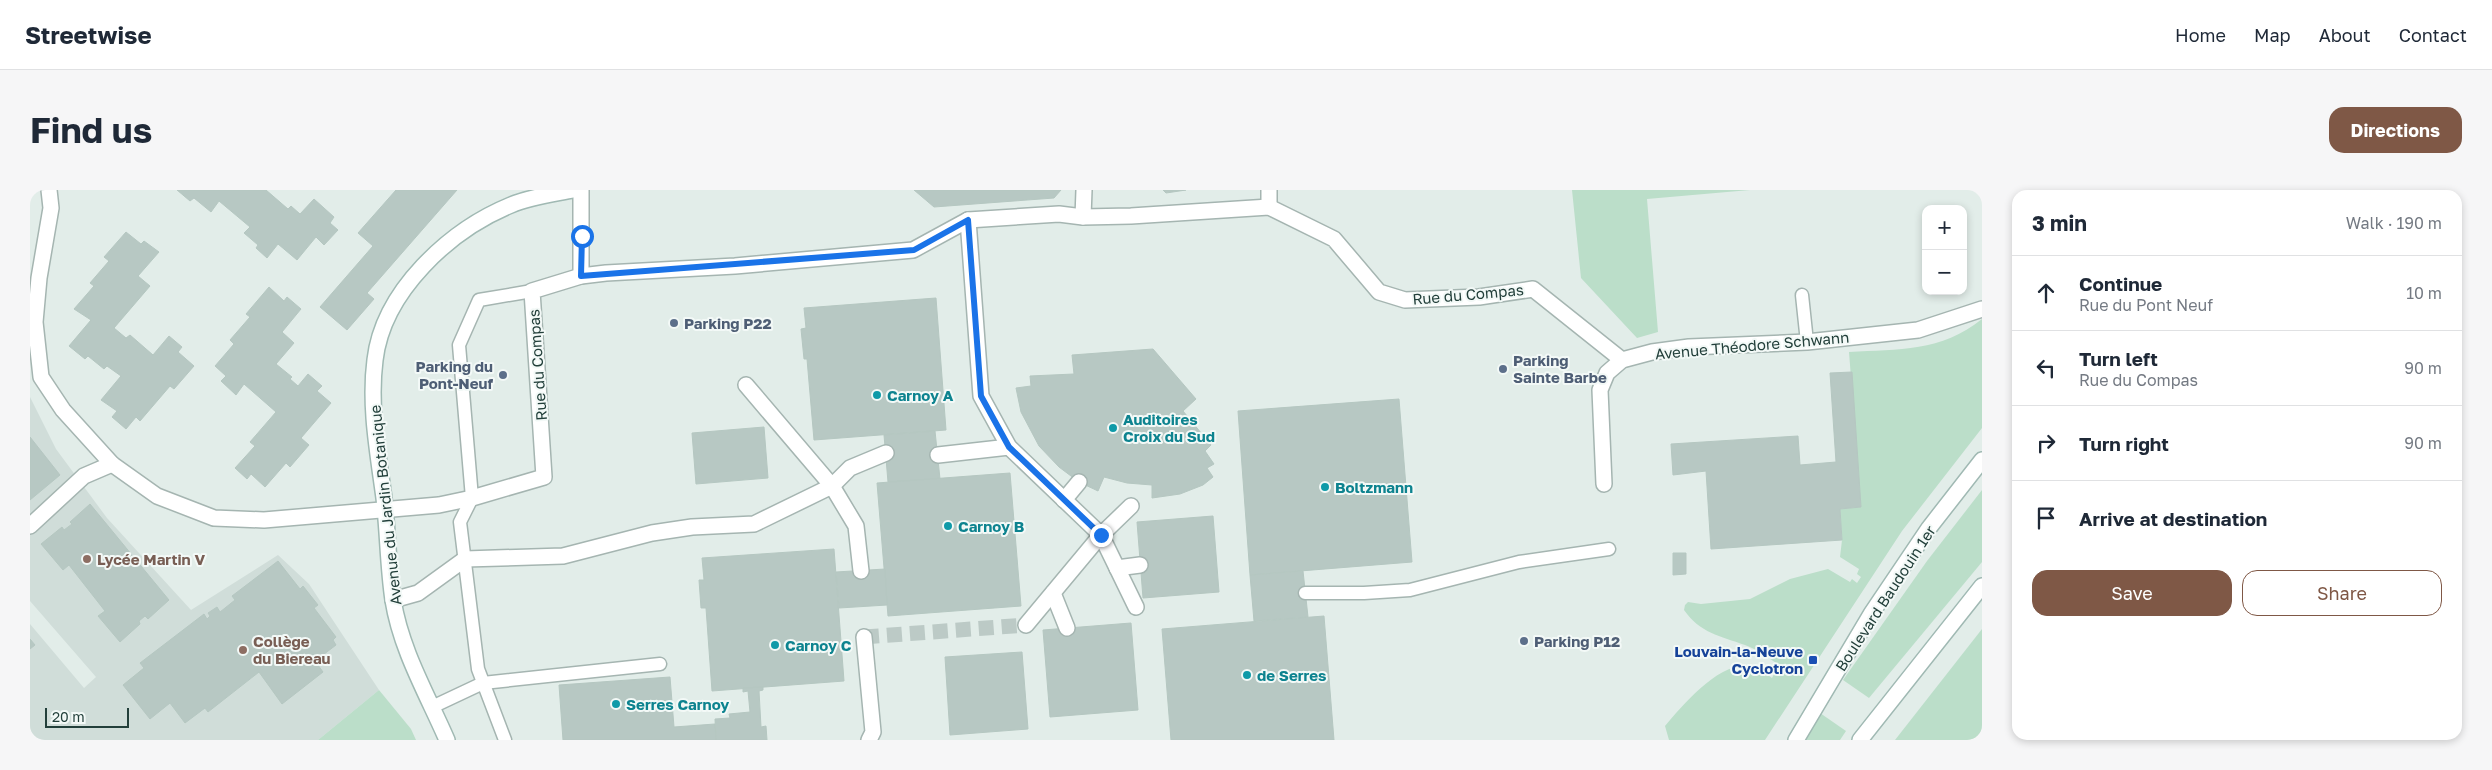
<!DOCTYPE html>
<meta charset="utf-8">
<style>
:root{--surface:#fff;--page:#f6f6f7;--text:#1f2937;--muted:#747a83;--line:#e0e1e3;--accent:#7f5846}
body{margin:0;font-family:"Golos Text",sans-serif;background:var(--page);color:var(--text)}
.controls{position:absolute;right:15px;top:15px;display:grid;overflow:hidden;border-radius:10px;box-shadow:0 2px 8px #0003}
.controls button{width:45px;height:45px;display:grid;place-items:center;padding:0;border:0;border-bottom:1px solid var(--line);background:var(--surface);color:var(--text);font:25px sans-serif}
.scale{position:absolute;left:15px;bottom:12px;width:84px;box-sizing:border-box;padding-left:5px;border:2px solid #223f3a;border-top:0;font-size:14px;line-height:18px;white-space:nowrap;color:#223f3a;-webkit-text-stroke:4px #f3f9f7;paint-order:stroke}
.stop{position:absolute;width:15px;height:15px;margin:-11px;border:4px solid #1a73e8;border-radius:50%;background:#fff}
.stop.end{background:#1a73e8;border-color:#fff;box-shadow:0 1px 5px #0008}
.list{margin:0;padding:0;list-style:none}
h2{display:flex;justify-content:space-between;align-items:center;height:65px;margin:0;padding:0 20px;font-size:21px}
h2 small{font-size:16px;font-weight:400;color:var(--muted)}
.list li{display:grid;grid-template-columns:32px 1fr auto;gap:15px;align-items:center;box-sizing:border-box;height:75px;padding:0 20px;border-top:1px solid var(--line)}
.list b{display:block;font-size:19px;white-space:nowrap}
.list p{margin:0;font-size:16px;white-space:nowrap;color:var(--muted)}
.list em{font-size:16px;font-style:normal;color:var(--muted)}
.actions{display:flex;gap:10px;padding:15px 20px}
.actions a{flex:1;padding:11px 0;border:1px solid var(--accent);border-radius:15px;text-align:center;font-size:18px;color:var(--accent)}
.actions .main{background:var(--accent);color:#fff}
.icon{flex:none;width:28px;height:28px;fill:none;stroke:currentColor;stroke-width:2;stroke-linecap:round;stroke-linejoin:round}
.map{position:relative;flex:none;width:1952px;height:550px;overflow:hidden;border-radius:15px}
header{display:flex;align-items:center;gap:30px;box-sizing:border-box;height:70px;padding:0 25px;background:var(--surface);border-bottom:1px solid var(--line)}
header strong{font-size:24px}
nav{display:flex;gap:28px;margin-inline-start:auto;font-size:18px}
.intro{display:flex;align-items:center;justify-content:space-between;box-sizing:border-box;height:120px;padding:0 30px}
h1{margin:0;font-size:35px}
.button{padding:12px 22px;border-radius:15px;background:var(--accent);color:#fff;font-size:18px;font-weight:700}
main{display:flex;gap:30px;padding:0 30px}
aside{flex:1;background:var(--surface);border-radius:15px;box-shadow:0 2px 8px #0003}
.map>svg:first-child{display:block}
</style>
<header>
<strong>Streetwise</strong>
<nav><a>Home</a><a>Map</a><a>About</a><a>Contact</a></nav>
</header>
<div class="intro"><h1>Find us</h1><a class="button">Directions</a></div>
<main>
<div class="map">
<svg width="1952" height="550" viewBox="0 0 1952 550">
<rect width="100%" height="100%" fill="#e2ede9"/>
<polygon fill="#d0ddd9" points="0,207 26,259 77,328 161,420 248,365 279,394 349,500 288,550 0,550 0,434 54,498 66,487 0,411"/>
<g fill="#bbdec9">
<polygon points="1542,0 1720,0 1617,9 1628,142 1607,148 1551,88"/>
<path d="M1952 129V238L1872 341 1735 550H1639L1635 536C1653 515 1688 473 1718 476 1726 477 1735 483 1742 488L1749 475C1739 468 1726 459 1715 455 1690 446 1670 443 1654 420L1655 415 1658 412 1671 414 1720 409 1760 389 1798 379 1820 392 1822 389 1827 393 1831 387 1827 384 1829 379 1810 367 1812 350 1810 319 1831 317 1819 162C1869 159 1911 162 1952 129Z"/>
<polygon points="1952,300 1952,372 1839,508 1813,490 1897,371"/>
<polygon points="1952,439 1952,550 1865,550"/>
<polygon points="349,500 381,539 386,550 288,550"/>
<polygon points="1790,523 1816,541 1810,550 1773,550"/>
</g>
<g fill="#b7c8c3" stroke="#b5c7c1">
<polygon points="147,0 236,0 258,19 261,16 270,24 284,9 304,27 300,33 308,40 294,55 286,47 267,70 248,54 237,68 226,58 228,55 214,43 220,37 189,11 181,22 164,8 160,11"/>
<polygon points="366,0 427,0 337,103 344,109 317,140 290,117 343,56 328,43"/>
<polygon points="884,0 1031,0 1024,8 904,17"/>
<polygon points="1133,0 1156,0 1136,3"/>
<polygon points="96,42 111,54 114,51 129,62 108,86 120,96 84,138 96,148 100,145 123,165 139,146 152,157 148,162 164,176 144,199 140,196 110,231 106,227 96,239 82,227 87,221 71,210 91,186 77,176 74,179 58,166 55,169 39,156 61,130 44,119 64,96 60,93 79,71 74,67"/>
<polygon points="239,97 254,111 257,107 271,119 252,142 264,153 246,174 262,187 260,189 268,196 278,184 292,196 287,201 301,213 271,248 279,255 260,277 256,273 235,297 221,284 217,289 205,278 225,256 220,252 246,222 214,194 206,205 191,191 196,186 185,176 204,154 200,150 220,127 216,124"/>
<polygon points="906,108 916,240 784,250 777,169 774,169 771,139 776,138 774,118"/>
<polygon points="1123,159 1166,209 1153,221 1181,255 1175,261 1184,274 1177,278 1183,287 1173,295 1150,304 1122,308 1122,295 1097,293 1074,287 1068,301 1049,292 1029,277 1009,256 991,222 986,198 1001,196 1000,186 1044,184 1042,165"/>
<polygon points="1822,182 1831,317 1810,319 1812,350 1681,359 1676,281 1643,285 1641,254 1768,246 1770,275 1806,272 1800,183"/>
<polygon points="1369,209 1382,372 1220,385 1208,221"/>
<polygon points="734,237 738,288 666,294 662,243"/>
<polygon points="905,241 910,289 858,292 854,245"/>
<polygon points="0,247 30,285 0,310"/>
<polygon points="980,283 991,416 858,426 847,293"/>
<polygon points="60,314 139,410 118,429 115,426 109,431 110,434 90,452 68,426 75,421 39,375 33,380 11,354 32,337 34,340 42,334 40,332"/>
<polygon points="1183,326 1189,402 1113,408 1107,332"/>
<polygon points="804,359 814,491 682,501 676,418 671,418 669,390 674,390 672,368"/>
<polygon points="1643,363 1656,363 1656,384 1643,385"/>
<polygon points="248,371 270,399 273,396 288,415 284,418 306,447 303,450 306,455 285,471 293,482 252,514 229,482 178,522 175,518 155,533 140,513 120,529 93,495 114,478 110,473 174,424 177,429 180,426 178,423 187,417 190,422 205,410 202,406"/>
<polygon points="855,379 857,415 809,418 806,382"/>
<polygon points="1273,381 1278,427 1224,431 1220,385"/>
<polygon points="1294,426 1304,550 1141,550 1132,439"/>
<polygon points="1101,433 1108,520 1020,527 1013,440"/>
<polygon points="0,449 5,455 0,459"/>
<polygon points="992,462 998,539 920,545 915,467"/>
<polygon points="640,487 644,537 685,534 686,550 533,550 529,495"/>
<polygon points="733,497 733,500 729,501 731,537 736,536 737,550 686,550 685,529 700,528 699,524 720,522 718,501 713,502 713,498"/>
</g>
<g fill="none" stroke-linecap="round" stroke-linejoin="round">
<polyline stroke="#bccac6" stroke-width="15" stroke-dasharray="15 8" stroke-linecap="butt" points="834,447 996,435"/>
<g stroke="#a5b5b1" stroke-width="15">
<g id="lane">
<polyline points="1772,105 1777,152"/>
<polyline points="1275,403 1334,403 1380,400 1489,372 1579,359"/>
<polyline points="402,517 453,493 630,474"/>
<polyline points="475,550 448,479 430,332 442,308 429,155 449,110 502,101"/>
</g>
</g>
<g stroke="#a5b5b1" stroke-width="18">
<g id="street">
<polyline points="19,0 21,18 9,88 5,132 11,187 33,220 82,274 127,306 184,328 234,330 409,315 442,308 514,287 502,101 551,86 576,83 705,76 883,60 938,30 1029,24 1053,27 1101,26 1239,17 1304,49 1349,102 1375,110 1449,107 1503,99 1592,170"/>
<polyline points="551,0 551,86"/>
<polyline points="1239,17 1239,0"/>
<polyline points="1053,27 1054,0"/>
<polyline points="938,30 951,206 979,257 1071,345 996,435"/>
<polyline points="716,195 802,296 826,336 831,381"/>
<polyline points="908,265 979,257"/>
<polyline points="1574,294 1570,200 1577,183 1592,170 1622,162 1659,157 1777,152 1888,140 1952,119"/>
<polyline points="1034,310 1049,292"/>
<polyline points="1101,316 1071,345 1106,417"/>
<polyline points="0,336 54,286 82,274"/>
<polyline points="1087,378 1110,375"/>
<polyline points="1023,403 1037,438"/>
<polyline points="363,410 388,403 435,369 533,366 622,343 662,337 724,334 802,296 820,278 856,263"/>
<polyline points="834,447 843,542 839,550"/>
</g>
</g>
<g stroke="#a0b9b3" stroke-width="18">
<g id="secondary">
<path d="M417 550C397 504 371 460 363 410 358 377 358 342 354 308 348 263 339 216 345 170 353 101 420 40 481 15 500 7 523 4 543 0"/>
<polyline points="1766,550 1841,424 1899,338 1952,270"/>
<polyline points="1830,550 1952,396"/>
</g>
</g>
<use href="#lane" stroke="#fff" stroke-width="12"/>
<use href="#street" stroke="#fff" stroke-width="15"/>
<use href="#secondary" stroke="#fff" stroke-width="15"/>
</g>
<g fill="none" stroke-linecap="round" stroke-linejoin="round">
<polyline stroke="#1a73e8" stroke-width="6" points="552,46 551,86 884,60 938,30 951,206 979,257 1071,345"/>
</g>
<g fill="#5c6f8a" stroke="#f3f9f7" stroke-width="2">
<circle cx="644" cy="133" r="5"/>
<circle cx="1473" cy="179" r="5"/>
<circle cx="473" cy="185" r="5"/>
<circle cx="1494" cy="451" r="5"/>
</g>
<g fill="#0f9aa8" stroke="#f3f9f7" stroke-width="2">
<circle cx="847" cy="205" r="5"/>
<circle cx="1083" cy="238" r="5"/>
<circle cx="1295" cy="297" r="5"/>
<circle cx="918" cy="336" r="5"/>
<circle cx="745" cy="455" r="5"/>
<circle cx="1217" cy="485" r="5"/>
<circle cx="586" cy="514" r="5"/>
</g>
<g fill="#8d6e63" stroke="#f3f9f7" stroke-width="2">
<circle cx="57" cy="369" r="5"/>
<circle cx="213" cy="460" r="5"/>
</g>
<rect fill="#1a4fb4" stroke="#f3f9f7" stroke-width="2" x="1778" y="465" width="10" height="10" rx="2.5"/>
<g text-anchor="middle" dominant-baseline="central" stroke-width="4" stroke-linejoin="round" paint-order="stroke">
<g font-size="15" fill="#223f3a" stroke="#f3f9f7">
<text transform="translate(1438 104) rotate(-5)">Rue du Compas</text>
<text transform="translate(1722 155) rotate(-5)">Avenue Théodore Schwann</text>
<text transform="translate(507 175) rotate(-94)">Rue du Compas</text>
<text transform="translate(355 315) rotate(-96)">Avenue du Jardin Botanique</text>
<text transform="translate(1855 408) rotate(-57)">Boulevard Baudouin 1er</text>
</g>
<g font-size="15" font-weight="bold" fill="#4e5e75" stroke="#f3f9f7" text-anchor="start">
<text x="654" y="133">Parking P22</text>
<text x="1483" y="170">Parking<tspan x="1483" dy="17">Sainte Barbe</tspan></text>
<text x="463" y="176" text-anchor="end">Parking du<tspan x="463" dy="17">Pont-Neuf</tspan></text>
<text x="1504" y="451">Parking P12</text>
</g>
<g font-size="15" font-weight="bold" fill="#0d838f" stroke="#f3f9f7" text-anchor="start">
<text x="857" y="205">Carnoy A</text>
<text x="1093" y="229">Auditoires<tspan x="1093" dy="17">Croix du Sud</tspan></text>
<text x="1305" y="297">Boltzmann</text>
<text x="928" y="336">Carnoy B</text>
<text x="755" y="455">Carnoy C</text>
<text x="1227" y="485">de Serres</text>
<text x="596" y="514">Serres Carnoy</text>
</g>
<g font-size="15" font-weight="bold" fill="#785e54" stroke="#f3f9f7" text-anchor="start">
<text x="67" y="369">Lycée Martin V</text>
<text x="223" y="451">Collège<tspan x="223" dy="17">du Biereau</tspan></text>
</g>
<g font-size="15" font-weight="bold" fill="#164399" stroke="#f3f9f7" text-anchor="end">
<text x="1773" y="461">Louvain-la-Neuve<tspan x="1773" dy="17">Cyclotron</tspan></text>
</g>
</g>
</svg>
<div class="controls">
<button>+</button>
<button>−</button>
</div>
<div class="scale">20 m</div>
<div class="stop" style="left:552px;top:46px"></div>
<div class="stop end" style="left:1071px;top:345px"></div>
</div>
<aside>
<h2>3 min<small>Walk · 190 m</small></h2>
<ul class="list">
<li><svg class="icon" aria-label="ahead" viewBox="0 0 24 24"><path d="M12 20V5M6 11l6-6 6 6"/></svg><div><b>Continue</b><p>Rue du Pont Neuf</p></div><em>10 m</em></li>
<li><svg class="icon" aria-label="left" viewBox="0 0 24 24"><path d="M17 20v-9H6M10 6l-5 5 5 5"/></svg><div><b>Turn left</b><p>Rue du Compas</p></div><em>90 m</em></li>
<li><svg class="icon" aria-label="right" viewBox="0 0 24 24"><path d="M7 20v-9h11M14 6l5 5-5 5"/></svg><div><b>Turn right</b></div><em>90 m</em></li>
<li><svg class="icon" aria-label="arrive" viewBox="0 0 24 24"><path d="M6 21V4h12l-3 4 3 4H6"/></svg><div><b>Arrive at destination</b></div></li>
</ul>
<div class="actions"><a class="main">Save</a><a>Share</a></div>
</aside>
</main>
